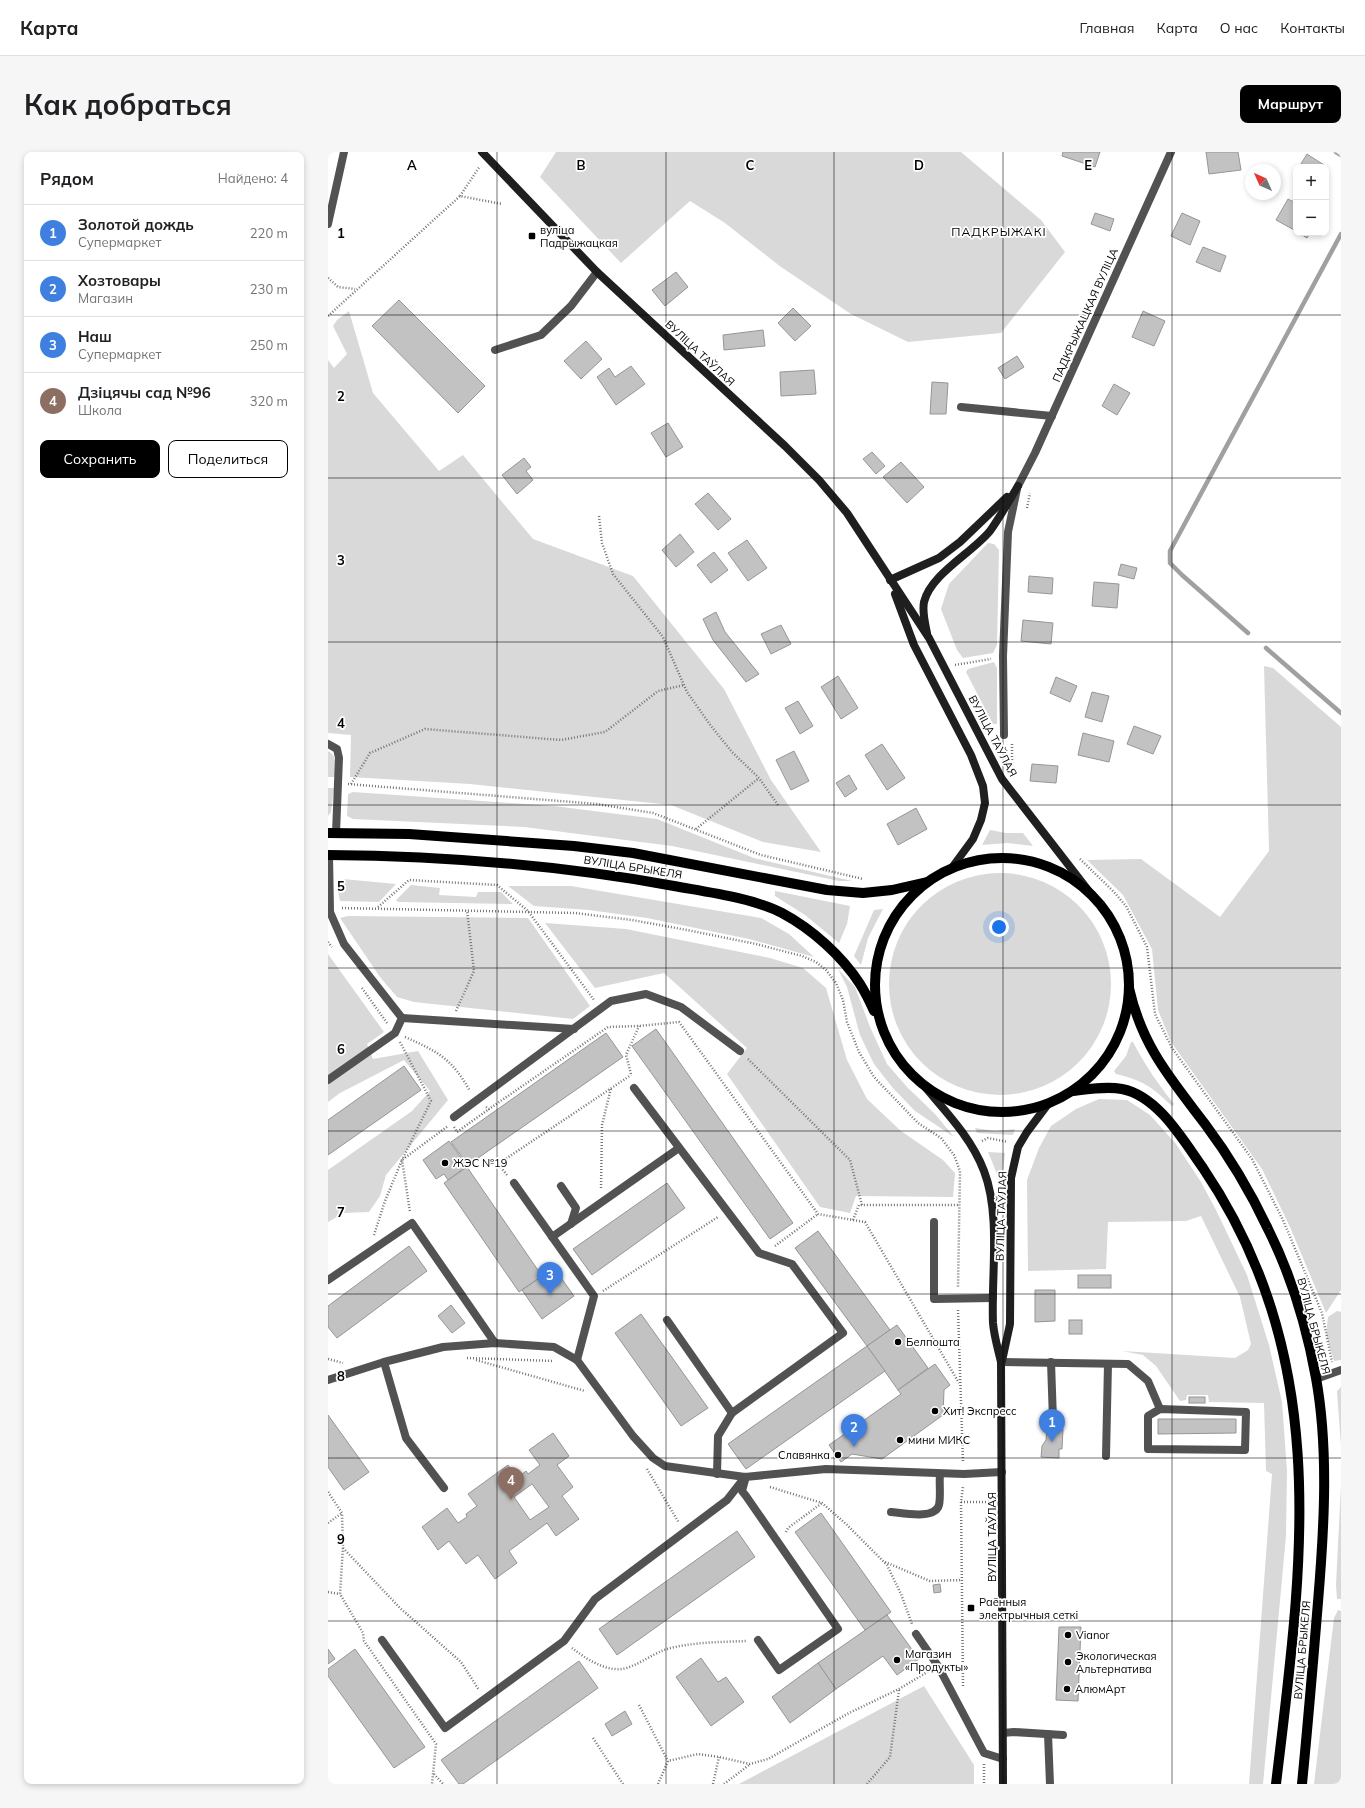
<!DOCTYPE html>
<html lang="ru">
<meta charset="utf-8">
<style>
:root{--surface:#fff;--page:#f6f6f6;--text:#202124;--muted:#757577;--line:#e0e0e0;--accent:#000}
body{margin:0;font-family:Mulish,sans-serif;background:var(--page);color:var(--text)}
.controls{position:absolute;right:12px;top:12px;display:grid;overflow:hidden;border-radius:8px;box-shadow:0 2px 6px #0003}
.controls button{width:36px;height:36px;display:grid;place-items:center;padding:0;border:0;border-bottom:1px solid var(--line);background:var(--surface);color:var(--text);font:20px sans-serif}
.compass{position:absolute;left:917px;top:12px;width:36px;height:36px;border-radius:50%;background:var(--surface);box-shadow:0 2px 6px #0003;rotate:315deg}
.you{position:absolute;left:671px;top:775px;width:14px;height:14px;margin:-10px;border:3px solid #fff;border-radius:50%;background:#1a73e8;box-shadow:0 0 0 6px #1a73e833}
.badge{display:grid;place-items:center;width:26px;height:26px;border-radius:50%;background:var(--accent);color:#fff;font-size:13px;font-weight:700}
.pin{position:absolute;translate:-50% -33px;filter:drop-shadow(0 1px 2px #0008)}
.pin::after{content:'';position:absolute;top:21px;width:14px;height:12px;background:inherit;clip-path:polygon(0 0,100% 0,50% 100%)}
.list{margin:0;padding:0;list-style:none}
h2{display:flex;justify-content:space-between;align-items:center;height:52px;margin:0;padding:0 16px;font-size:17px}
h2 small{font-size:13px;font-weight:400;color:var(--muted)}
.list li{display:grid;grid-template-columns:26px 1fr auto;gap:12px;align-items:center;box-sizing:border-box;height:56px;padding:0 16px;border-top:1px solid var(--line)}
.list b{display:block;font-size:15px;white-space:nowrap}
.list p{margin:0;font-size:13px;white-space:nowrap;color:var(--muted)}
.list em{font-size:13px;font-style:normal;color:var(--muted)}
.actions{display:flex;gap:8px;padding:12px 16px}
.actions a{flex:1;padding:9px 0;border:1px solid var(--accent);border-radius:8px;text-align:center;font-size:14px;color:var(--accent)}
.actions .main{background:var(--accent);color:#fff}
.map{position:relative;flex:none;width:1013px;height:1632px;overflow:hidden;border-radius:8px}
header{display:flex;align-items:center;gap:24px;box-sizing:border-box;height:56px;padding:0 20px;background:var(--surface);border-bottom:1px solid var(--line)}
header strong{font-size:19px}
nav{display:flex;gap:22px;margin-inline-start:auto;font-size:14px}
.intro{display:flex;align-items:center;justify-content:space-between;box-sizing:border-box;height:96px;padding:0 24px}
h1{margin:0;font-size:28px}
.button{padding:10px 18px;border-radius:8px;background:var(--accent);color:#fff;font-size:14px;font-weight:700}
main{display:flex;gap:24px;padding:0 24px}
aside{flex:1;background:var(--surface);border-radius:8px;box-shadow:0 2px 6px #0003}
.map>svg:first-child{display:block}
</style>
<header>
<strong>Карта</strong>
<nav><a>Главная</a><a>Карта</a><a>О нас</a><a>Контакты</a></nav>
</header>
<div class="intro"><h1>Как добраться</h1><a class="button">Маршрут</a></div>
<main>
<aside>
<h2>Рядом<small>Найдено: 4</small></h2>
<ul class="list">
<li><span class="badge" style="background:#3f7fe0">1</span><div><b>Золотой дождь</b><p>Супермаркет</p></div><em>220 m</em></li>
<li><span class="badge" style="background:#3f7fe0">2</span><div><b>Хозтовары</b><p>Магазин</p></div><em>230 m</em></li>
<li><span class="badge" style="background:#3f7fe0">3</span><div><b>Наш</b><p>Супермаркет</p></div><em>250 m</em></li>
<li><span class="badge" style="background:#8d6e63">4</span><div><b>Дзіцячы сад №96</b><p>Школа</p></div><em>320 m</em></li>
</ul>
<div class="actions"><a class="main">Сохранить</a><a>Поделиться</a></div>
</aside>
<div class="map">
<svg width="1013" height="1632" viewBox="0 0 1013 1632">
<rect width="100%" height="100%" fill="#fff"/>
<g fill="#d9d9d9">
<polygon points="228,0 633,0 713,68 737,100 673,181 580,190 523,162 453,115 397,71 362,49 293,111 212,25"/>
<polygon points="21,159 45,241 111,319 135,303 205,387 305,424 396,537 443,628 493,700 435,690 343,653 142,632 22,625 23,583 0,581 0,208 6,216 19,202 5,174 9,168"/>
<polygon points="660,391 666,392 671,398 669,493 665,501 635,506 629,498 613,457 621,432"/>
<polygon points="666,510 669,516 669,572 665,572 638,520 640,517"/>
<polygon points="936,514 945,516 1013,575 1013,1138 998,1161 962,1075 934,1017 843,890 830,858 824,797 795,743 759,708 813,707 892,765 941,699"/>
<path d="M0 599C10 604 7 616 8 625H0Z"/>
<polygon points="0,636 6,636 3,660 0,664"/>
<polygon points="25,640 226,654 329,667 426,706 524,729 511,729 344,694 196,675 25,667 19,664 20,642"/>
<polygon points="662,678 678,681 695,681 705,694 679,691 654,693"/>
<circle cx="672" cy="832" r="111"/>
<polygon points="15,727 68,732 51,750 12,749 10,739"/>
<polygon points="83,733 112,736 111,743 148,745 150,740 173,740 185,752 70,750 68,748"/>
<polygon points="180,734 243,734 433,766 461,782 486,805 421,787 319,766 261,758 206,754"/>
<polygon points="447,739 522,754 519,772 511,791 477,763 447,744"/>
<polygon points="555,757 540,786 533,813 526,804 546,758"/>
<polygon points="20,764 200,766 262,854 245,867 86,850 69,845 52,825 12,766"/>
<polygon points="217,771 298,777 442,806 475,816 498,836 519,908 539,947 573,979 615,1008 627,1021 625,1045 528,1044 522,1061 492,1055 399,922 419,896 336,821 267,836"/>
<polygon points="0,802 56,880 39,892 45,907 90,899 120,948 58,1023 52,1044 41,1060 16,1061 0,1070 0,1018 84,959 102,939 76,908 12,941 0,950"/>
<polygon points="510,817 527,835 542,875 559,912 579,935 607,962 626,985 587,959 564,935 546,912 532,883 519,835"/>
<path d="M803 890H805C817 913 830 932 846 952L844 954C823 934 816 929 788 922L786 919 798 904Z"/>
<polygon points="771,947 799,948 822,963 848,992 873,1030 888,1058 919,1123 941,1193 954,1250 959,1319 958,1384 935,1632 921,1632 944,1322 938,1319 936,1251 881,1250 880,1243 859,1243 858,1248 852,1249 828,1214 815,1203 794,1199 907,1206 920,1198 923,1192 912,1145 873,1064 858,1069 780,1070 778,1117 700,1119 699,1028 711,996 723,974 748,957"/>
<polygon points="647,976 667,979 687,977 685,983 649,981"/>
<polygon points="660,1000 677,1001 673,1032"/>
<polygon points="1009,1159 1013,1160 1013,1208 1006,1209 998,1182 1000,1165"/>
<polygon points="1013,1235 1013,1294 1009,1239"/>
<polygon points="1013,1333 1013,1447 1009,1447 1008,1433"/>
<polygon points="1010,1458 1013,1459 1013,1632 986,1632 1006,1466"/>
<polygon points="596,1534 646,1613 646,1632 411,1632"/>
</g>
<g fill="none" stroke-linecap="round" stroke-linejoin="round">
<g stroke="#a0a0a0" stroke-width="4.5">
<polyline points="1008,0 1013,3"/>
<polyline points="920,481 854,423 842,411 842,399 1013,82"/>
<polyline points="938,496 1013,561"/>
</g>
</g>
<g fill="#c2c2c2" stroke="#969696" fill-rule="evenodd">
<polygon points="735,0 772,0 767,15 734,4"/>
<polygon points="878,0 910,0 913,18 881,22"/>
<polygon points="979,2 996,13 994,15 971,15"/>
<polygon points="960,47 968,51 968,79 948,68"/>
<polygon points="767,61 786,67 782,79 763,72"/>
<polygon points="854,61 872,69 862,93 843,84"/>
<polygon points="971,81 982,81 979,86"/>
<polygon points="875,95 898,104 892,120 868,110"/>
<polygon points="348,120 360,135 337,154 324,138"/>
<polygon points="71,148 157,234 130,261 44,174"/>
<polygon points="465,156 483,174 467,189 450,171"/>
<polygon points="815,159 837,169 826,194 804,185"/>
<polygon points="435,178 437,194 396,198 395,183"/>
<polygon points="258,189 274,207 253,227 236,209"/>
<polygon points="689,204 696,215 677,227 670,216"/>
<polygon points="303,214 317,232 288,253 269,225 281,216 287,225"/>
<polygon points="486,218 488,242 453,244 452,220"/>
<polygon points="604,230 620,231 618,262 602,262"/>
<polygon points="786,232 802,241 789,263 774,254"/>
<polygon points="340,271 355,295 338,305 323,281"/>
<polygon points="544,300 557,314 548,322 535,307"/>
<polygon points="196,306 203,315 198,319 205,328 189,342 174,323"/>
<polygon points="573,310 596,335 579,351 555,325"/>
<polygon points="380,341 403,367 390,378 367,352"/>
<polygon points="352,382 366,400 348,415 334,398"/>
<polygon points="419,388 439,416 420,429 400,401"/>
<polygon points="386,400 400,418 383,431 369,413"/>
<polygon points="793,412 809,416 806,427 790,423"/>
<polygon points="701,424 725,426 724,442 700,440"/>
<polygon points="766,430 791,432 789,456 764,454"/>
<polygon points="388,460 397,480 431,522 418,530 385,488 375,467"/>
<polygon points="695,468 725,471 723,492 693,489"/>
<polygon points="453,473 463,492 443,502 433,482"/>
<polygon points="510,524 530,556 513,567 493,535"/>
<polygon points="728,525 749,534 742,550 722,541"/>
<polygon points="764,540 781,544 774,570 757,565"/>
<polygon points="470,549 485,574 472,582 457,556"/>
<polygon points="806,574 833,584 825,602 799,592"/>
<polygon points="755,581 786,589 781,610 750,603"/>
<polygon points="554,592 577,626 559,638 537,603"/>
<polygon points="466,599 481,629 463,638 448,608"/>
<polygon points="704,612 730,614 728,631 702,629"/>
<polygon points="521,623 529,637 517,645 508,631"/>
<polygon points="588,656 599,677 570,693 559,672"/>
<polygon points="328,877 465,1071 442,1087 304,894"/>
<polygon points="278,881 295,905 140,1013 123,990"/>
<polygon points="76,914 93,938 0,1003 0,968"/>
<polygon points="121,989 139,1014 120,1028 116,1022 108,1027 95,1008"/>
<polygon points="139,1015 214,1124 191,1140 116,1031"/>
<polygon points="339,1031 357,1056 264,1123 245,1097"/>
<polygon points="490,1079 562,1178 539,1194 467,1096"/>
<polygon points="81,1094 99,1119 9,1186 0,1175 0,1154"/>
<polygon points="226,1116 246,1144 214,1167 194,1138"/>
<rect x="750" y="1123" width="33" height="13"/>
<polygon points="707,1138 727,1138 727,1169 707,1170"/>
<polygon points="123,1153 137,1171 124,1181 110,1164"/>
<polygon points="313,1162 380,1256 353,1274 287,1181"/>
<rect x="741" y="1168" width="13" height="14"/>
<polygon points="569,1173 600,1216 570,1238 539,1194"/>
<polygon points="539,1194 557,1219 418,1317 400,1292"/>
<polygon points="607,1212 622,1233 616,1238 615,1263 554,1307 524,1302 513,1310 501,1293 573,1242 570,1238"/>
<rect x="861" y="1245" width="16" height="6"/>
<polygon points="0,1263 41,1320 16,1338 0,1315"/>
<polygon points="830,1267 908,1267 908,1281 830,1282"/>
<polygon points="719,1276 735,1277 734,1297 731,1297 731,1306 713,1305 714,1294 718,1288"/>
<path d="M225 1281 241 1304 229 1313 245 1335 234 1344 251 1367 228 1384 219 1371 181 1399 189 1411 167 1427 150 1403 138 1412 121 1389 110 1398 94 1375 119 1356 130 1371 139 1365 138 1362 149 1354 140 1342 180 1313 189 1326 198 1319 200 1322 212 1313 201 1298ZM204 1332 221 1355 202 1368 186 1345Z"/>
<polygon points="493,1361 563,1460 537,1478 467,1380"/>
<polygon points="409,1379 427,1405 289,1503 271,1477"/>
<polygon points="612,1432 613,1440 606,1441 605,1433"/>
<polygon points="559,1463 591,1507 569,1523 555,1504 508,1537 490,1511"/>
<polygon points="731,1475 753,1475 750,1549 728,1548"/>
<polygon points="0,1497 7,1507 0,1512"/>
<polygon points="27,1497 97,1595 66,1616 0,1524 0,1517"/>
<polygon points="373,1506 390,1530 398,1525 416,1550 383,1574 348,1525"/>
<polygon points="251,1509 270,1536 135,1632 131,1632 113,1608"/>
<polygon points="490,1511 508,1537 462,1571 444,1545"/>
<polygon points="297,1559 304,1572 284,1584 277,1572"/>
</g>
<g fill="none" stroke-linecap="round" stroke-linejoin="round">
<g stroke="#747474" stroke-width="2.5" stroke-dasharray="1 2" stroke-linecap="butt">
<polyline points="132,44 152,14"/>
<polyline points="0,126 10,135 27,137"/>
<polyline points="0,164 132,44 174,52"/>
<polyline points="699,356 702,341"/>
<polyline points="271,364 274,391 285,422 335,485 359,540 383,574 404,600 431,626 450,653"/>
<polyline points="627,513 663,507"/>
<polyline points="684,592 684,621"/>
<polyline points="20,632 269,652 325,661 433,703 535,727"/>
<polyline points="23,632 42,601 97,577 233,588 277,580 330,539 356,533"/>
<polyline points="368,677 431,626"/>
<polyline points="752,707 786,740 798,754 819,795 827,862 844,896 924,1007 955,1068 994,1161 1004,1210"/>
<polyline points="50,755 81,728 169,733 200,759 266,848"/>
<polyline points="14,756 247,761 304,768 359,778 428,792 474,804 488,810 498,818 508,831 515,848 519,870 531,900 546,925 590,971 613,986 626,1003 632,1019 630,1135"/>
<polyline points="0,790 4,795"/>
<polyline points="34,836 59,871"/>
<polyline points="128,859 146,819 139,758"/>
<path d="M77 885C111 900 124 907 142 939"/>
<polyline points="72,890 103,949 74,1008 82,1060"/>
<polyline points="420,907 522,1008 534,1053"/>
<polyline points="303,922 298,903 311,874"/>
<polyline points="158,955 161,957 280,875 311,874 351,870 490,1062 537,1070 631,1231"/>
<polyline points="126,975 129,980 161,957"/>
<polyline points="654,989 660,986 680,990"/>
<polyline points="179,1023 170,1012 303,923"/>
<polyline points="273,1036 274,973 283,936"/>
<polyline points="525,1068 531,1053 630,1053"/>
<polyline points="46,1083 57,1049 74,1008 120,974"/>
<polyline points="447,1094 490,1062"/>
<polyline points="275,1139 390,1065"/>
<polyline points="630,1158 635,1311"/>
<polyline points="139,1206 226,1209"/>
<polyline points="0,1207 15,1211"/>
<polyline points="148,1208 257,1239"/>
<polyline points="319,1317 351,1371"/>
<polyline points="442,1335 494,1351 518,1372 559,1413 573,1442 584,1472"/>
<polyline points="0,1340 14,1361 15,1395 12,1442 35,1481 36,1489 108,1592 104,1632"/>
<polyline points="633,1350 663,1350"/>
<polyline points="0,1371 14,1361"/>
<polyline points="458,1380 460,1376 494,1351"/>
<polyline points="15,1396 72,1456 133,1510 151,1538"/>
<polyline points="557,1410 602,1429 634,1428"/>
<polyline points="0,1440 12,1442"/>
<path d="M244 1496C257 1506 276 1519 294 1517 307 1515 323 1503 336 1498 361 1490 393 1490 419 1489"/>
<polyline points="635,1534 633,1350 635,1334"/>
<polyline points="311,1553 340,1609"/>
<polyline points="265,1586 295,1632"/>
<polyline points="656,1612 656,1632"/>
<polyline points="106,1622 115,1632"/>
<polyline points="330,1632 340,1609 370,1602 391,1605 422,1612 440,1607 521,1561 571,1537 601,1519"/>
<polyline points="385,1632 391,1605"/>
<polyline points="396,1632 421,1613"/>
<polyline points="539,1632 562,1605 571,1538"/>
</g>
<g stroke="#525252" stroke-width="8">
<polyline points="0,72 16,0"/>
<polyline points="167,198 213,183 243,154 269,120"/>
<polyline points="633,255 724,264"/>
<polyline points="676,583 675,504 680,380 689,337"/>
<polyline points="0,592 9,597 11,606 8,681"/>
<polyline points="1,703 2,760 16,792 74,866"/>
<polyline points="0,928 67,881 74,866 246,877"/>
<polyline points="306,936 431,1101 464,1112 515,1181 404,1261 390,1284 389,1322"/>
<polyline points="126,965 283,849 318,842 353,855 412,899"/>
<polyline points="186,1031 266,1144 249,1208"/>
<polyline points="233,1034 248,1056 243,1072"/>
<polyline points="606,1070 606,1147 665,1146"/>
<polyline points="224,1085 351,996"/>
<polyline points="0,1128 84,1071 167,1191"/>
<polyline points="339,1168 404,1261"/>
<polyline points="56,1210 78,1286 116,1336"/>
<polyline points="673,1210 800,1212 820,1229 832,1257"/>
<polyline points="723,1210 725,1268"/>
<polyline points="988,1227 1013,1218"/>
<polyline points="0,1228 56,1210 115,1195 167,1191 226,1195 249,1208 305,1284 325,1306 337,1314 417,1325 498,1317 636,1322 674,1320"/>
<polygon points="832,1257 918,1260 917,1298 820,1297 820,1264"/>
<polyline points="778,1304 780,1212"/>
<polyline points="417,1328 414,1339 418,1344 510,1477 451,1518 430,1488"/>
<path d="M563 1360C575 1361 607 1368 611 1353 613 1344 611 1332 612 1322"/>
<polyline points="588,1482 610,1514 656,1601 675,1607"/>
<polyline points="54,1488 117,1576 236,1489 267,1447 399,1348 417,1325"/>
<polyline points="675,1581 686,1580 735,1583"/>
<polyline points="720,1582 722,1632"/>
</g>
<polyline stroke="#525252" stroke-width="8" points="690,334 707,301 843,0"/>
<g stroke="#1f1f1f" stroke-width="8">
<polyline points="154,0 269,120 457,294 491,328 519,361 601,486 674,627 763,742"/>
<polyline points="562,428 611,406 632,390 679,345"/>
<polyline points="567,442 586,493 643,603 655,634 657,651 653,668 645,687 623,717"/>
<path d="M599 481C597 471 594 460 596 450 603 422 644 401 662 379 672 365 681 349 690 334"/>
<path d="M597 935C619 961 644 987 656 1019 673 1063 663 1124 665 1171 666 1184 670 1197 673 1210L675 1632"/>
<polyline points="674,1209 682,1172 683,1026 690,995 699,980 720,952"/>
</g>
<g stroke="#000" stroke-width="10">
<polyline points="0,681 81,682 246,694 305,701 499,738 535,741 564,738 599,730"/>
<path d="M0 703C116 704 232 713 346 734 379 740 425 746 454 761 484 777 514 804 532 832 537 840 542 850 546 859"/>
<circle cx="674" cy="833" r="127"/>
<path d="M801 836C814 894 842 926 877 972 901 1004 923 1041 940 1077 963 1123 979 1176 988 1226 1001 1298 996 1378 990 1450 985 1511 980 1571 974 1632"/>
<path d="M745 939C761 937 779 934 794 937 830 944 855 988 875 1016 1006 1210 974 1414 948 1632"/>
</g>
</g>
<path fill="none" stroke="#000" stroke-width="1" stroke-opacity="0.55" d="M169 0V1632M338 0V1632M506 0V1632M675 0V1632M844 0V1632M0 163H1013M0 326H1013M0 490H1013M0 653H1013M0 816H1013M0 979H1013M0 1142H1013M0 1306H1013M0 1469H1013"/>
<g fill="#000" stroke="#fff" stroke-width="1.5">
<rect x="200" y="80" width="8" height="8" rx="2"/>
<circle cx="117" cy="1011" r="4"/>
<circle cx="570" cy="1190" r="4"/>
<circle cx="607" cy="1259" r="4"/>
<circle cx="572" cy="1288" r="4"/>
<circle cx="510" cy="1303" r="4"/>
<rect x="639" y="1452" width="8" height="8" rx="2"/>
<circle cx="740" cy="1483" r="4"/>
<circle cx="569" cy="1508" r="4"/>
<circle cx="740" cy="1510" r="4"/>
<circle cx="739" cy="1537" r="4"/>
</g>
<g text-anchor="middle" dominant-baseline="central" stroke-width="3.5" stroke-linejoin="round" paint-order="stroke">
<g font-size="11" fill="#000" stroke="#fff" text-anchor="start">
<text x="212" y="78">вуліца<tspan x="212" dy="13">Падрыжацкая</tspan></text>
<text x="125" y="1011">ЖЭС №19</text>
<text x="578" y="1190">Белпошта</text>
<text x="615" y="1259">Хит! Экспресс</text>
<text x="580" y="1288">мини МИКС</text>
<text x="502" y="1303" text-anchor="end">Славянка</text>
<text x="651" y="1450">Раённыя<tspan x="651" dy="13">электрычныя сеткі</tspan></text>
<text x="748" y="1483">Vianor</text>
<text x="577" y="1502">Магазин<tspan x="577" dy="13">«Продукты»</tspan></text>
<text x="748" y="1504">Экологическая<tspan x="748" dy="13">Альтернатива</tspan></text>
<text x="747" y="1537">АлюмАрт</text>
</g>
<g font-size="11" fill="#000" stroke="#fff">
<text transform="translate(757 163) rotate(-66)">ПАДКРЫЖАЦКАЯ ВУЛІЦА</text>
<text transform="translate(372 201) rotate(43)">ВУЛІЦА ТАЎЛАЯ</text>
<text transform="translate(665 584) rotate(62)">ВУЛІЦА ТАЎЛАЯ</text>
<text transform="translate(305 715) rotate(9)">ВУЛІЦА БРЫКЕЛЯ</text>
<text transform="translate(673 1064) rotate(-88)">ВУЛІЦА ТАЎЛАЯ</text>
<text transform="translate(986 1174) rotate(75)">ВУЛІЦА БРЫКЕЛЯ</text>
<text transform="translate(664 1385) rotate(-90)">ВУЛІЦА ТАЎЛАЯ</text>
<text transform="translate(974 1498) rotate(-85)">ВУЛІЦА БРЫКЕЛЯ</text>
</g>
<g font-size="12" letter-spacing="1" fill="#000" stroke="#fff">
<text x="671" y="79">ПАДКРЫЖАКІ</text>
</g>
</g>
<g font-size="13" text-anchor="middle" font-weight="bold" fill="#000" stroke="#fff" stroke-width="3.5" stroke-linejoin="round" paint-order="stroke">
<text x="84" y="18">A</text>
<text x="253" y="18">B</text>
<text x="422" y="18">C</text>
<text x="591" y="18">D</text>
<text x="760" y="18">E</text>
<text x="13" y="86">1</text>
<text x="13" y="249">2</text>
<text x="13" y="413">3</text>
<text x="13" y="576">4</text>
<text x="13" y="739">5</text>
<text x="13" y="902">6</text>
<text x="13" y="1065">7</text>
<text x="13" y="1229">8</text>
<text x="13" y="1392">9</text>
</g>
</svg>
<div class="controls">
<button>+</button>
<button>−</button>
</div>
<svg class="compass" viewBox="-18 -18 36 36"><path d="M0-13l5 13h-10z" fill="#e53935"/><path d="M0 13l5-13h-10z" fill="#757577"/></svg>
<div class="you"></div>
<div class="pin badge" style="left:724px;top:1290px;background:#3f7fe0">1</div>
<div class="pin badge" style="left:526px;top:1295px;background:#3f7fe0">2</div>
<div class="pin badge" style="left:222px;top:1143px;background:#3f7fe0">3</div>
<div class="pin badge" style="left:183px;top:1348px;background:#8d6e63">4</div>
</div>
</main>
